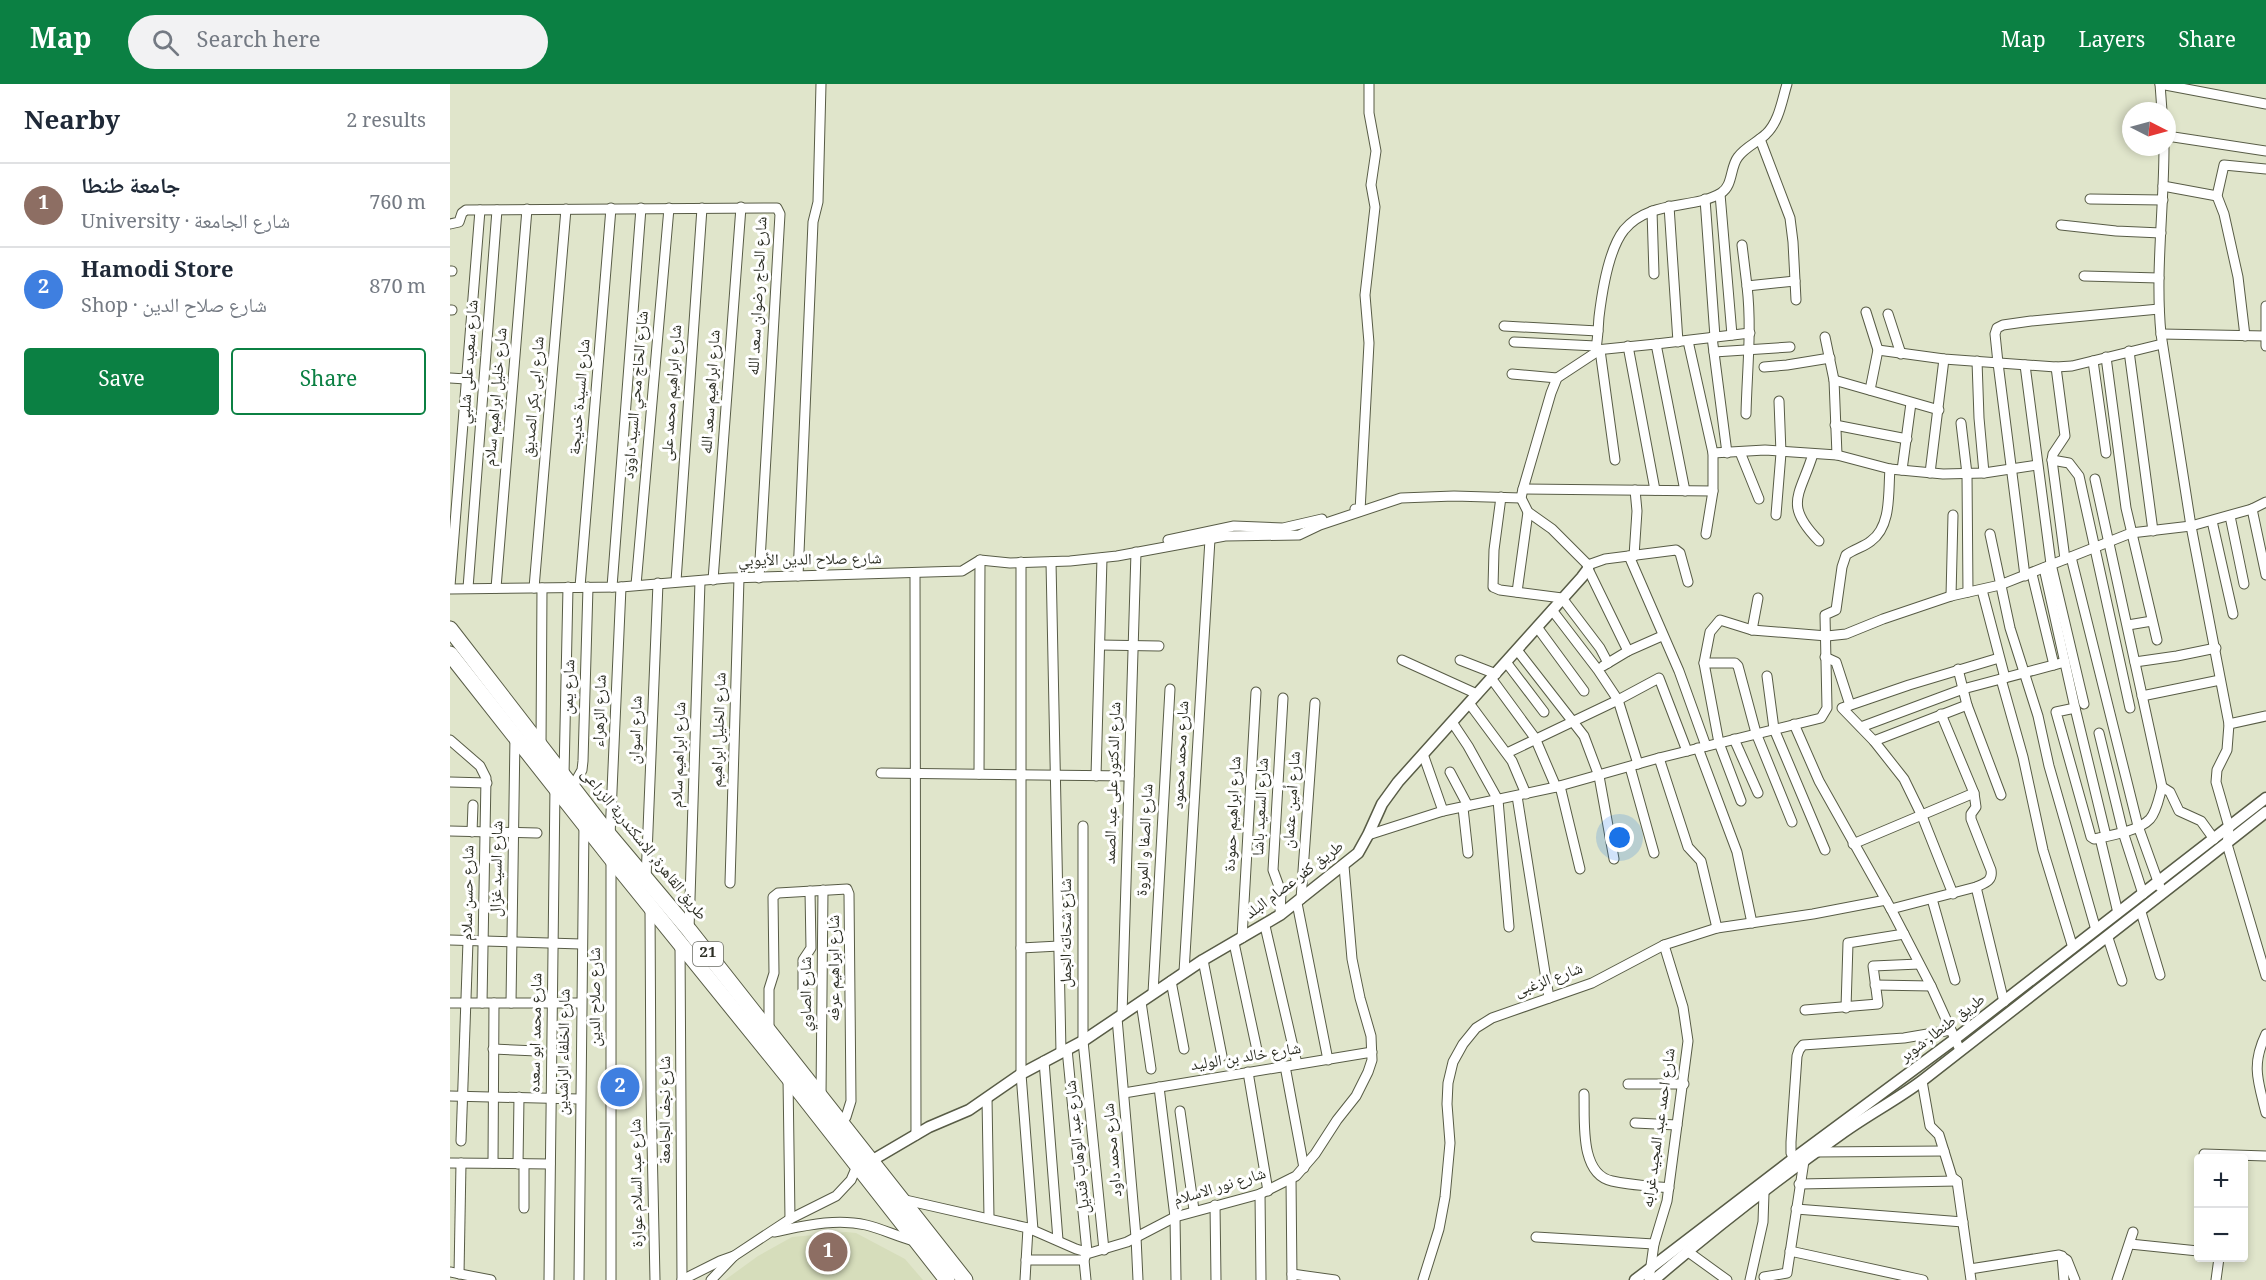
<!DOCTYPE html>
<meta charset="utf-8">
<style>
:root{--surface:#fff;--page:#f2f2f3;--text:#1f2937;--muted:#747a83;--line:#e0e1e3;--accent:#0b8043}
body{margin:0;font-family:Georgia,"Noto Naskh Arabic",serif;background:var(--page);color:var(--text)}
.controls{position:absolute;right:18px;bottom:18px;display:grid;overflow:hidden;border-radius:6px;box-shadow:0 3px 9px #0003}
.controls button{width:54px;height:54px;display:grid;place-items:center;padding:0;border:0;border-bottom:2px solid var(--line);background:var(--surface);color:var(--text);font:30px sans-serif}
.compass{position:absolute;left:1672px;top:18px;width:54px;height:54px;border-radius:50%;background:var(--surface);box-shadow:0 3px 9px #0003;rotate:96deg}
.you{position:absolute;left:1170px;top:754px;width:21px;height:21px;margin:-15px;border:4px solid #fff;border-radius:50%;background:#1a73e8;box-shadow:0 0 0 9px #1a73e833}
.badge{display:grid;place-items:center;width:39px;height:39px;border-radius:50%;background:var(--accent);color:#fff;font-size:20px;font-weight:700}
.pin{position:absolute;translate:-50% -50%;border:3px solid #fff;box-shadow:0 2px 6px #0006}
.list{margin:0;padding:0;list-style:none}
h2{display:flex;justify-content:space-between;align-items:center;height:78px;margin:0;padding:0 24px;font-size:26px}
h2 small{font-size:20px;font-weight:400;color:var(--muted)}
.list li{display:grid;grid-template-columns:39px 1fr auto;gap:18px;align-items:center;box-sizing:border-box;height:84px;padding:0 24px;border-top:2px solid var(--line)}
.list b{display:block;font-size:22px;white-space:nowrap}
.list p{margin:0;font-size:20px;white-space:nowrap;color:var(--muted)}
.list em{font-size:20px;font-style:normal;color:var(--muted)}
.actions{display:flex;gap:12px;padding:18px 24px}
.actions a{flex:1;padding:14px 0;border:2px solid var(--accent);border-radius:6px;text-align:center;font-size:21px;color:var(--accent)}
.actions .main{background:var(--accent);color:#fff}
.icon{flex:none;width:33px;height:33px;fill:none;stroke:currentColor;stroke-width:2;stroke-linecap:round;stroke-linejoin:round}
.map{position:relative;flex:none;width:1816px;height:1196px;overflow:hidden}
header{display:flex;align-items:center;gap:36px;box-sizing:border-box;height:84px;padding:0 30px;background:var(--accent);color:#fff}
header strong{font-size:28px}
nav{display:flex;gap:33px;margin-inline-start:auto;font-size:21px}
.search{width:420px;height:54px;background:var(--page);display:flex;align-items:center;gap:15px;box-sizing:border-box;padding:0 21px;border-radius:33px;color:var(--muted);font-size:22px}
main{display:flex}
aside{flex:1;background:var(--surface)}
.map>svg:first-child{display:block}
</style>
<header>
<strong>Map</strong>
<div class="search"><svg class="icon" aria-label="search" viewBox="0 0 24 24"><circle cx="10" cy="10" r="6"/><path d="M15 15l6 6"/></svg>Search here</div>
<nav><a>Map</a><a>Layers</a><a>Share</a></nav>
</header>
<main>
<aside>
<h2>Nearby<small>2 results</small></h2>
<ul class="list">
<li><span class="badge" style="background:#8d6e63">1</span><div><b>جامعة طنطا</b><p>University · شارع الجامعة</p></div><em>760 m</em></li>
<li><span class="badge" style="background:#3f7fe0">2</span><div><b>Hamodi Store</b><p>Shop · شارع صلاح الدين</p></div><em>870 m</em></li>
</ul>
<div class="actions"><a class="main">Save</a><a>Share</a></div>
</aside>
<div class="map">
<svg width="1816" height="1196" viewBox="0 0 1816 1196">
<rect width="100%" height="100%" fill="#e0e5cb"/>
<polygon fill="#d6ddbb" points="396,1148 406,1149 455,1175 473,1196 275,1196 308,1172 342,1153"/>
<g fill="none" stroke-linecap="round" stroke-linejoin="round">
<g stroke="#585c46" stroke-width="11">
<g id="minor">
<polyline points="1710,0 1816,20"/>
<polyline points="1710,0 1712,27"/>
<polyline points="1717,52 1816,67"/>
<polyline points="1310,55 1340,134 1343,158 1346,216"/>
<path d="M1714 63C1714 125 1705 188 1711 250L1741 442 1779 640 1777 666 1767 686 1766 698 1779 743 1777 760 1816 892"/>
<polyline points="1713,102 1767,112"/>
<polyline points="1270,110 1282,251"/>
<polyline points="1255,115 1265,253"/>
<polyline points="1640,115 1713,116"/>
<polyline points="1219,122 1228,258"/>
<polyline points="1202,127 1204,190"/>
<polyline points="0,140 9,138 12,129 16,126 327,124 330,130 309,494"/>
<polyline points="1611,141 1666,147 1711,149"/>
<polyline points="1292,161 1297,202 1345,197"/>
<polyline points="0,187 2,187"/>
<polyline points="1634,192 1709,194"/>
<polyline points="1816,222 1816,262"/>
<polyline points="0,226 2,226"/>
<polyline points="1416,228 1428,266 1420,306"/>
<polyline points="1438,230 1451,270"/>
<polyline points="1054,242 1148,247"/>
<polyline points="1711,250 1816,252"/>
<polyline points="1795,252 1788,193 1774,130 1767,112 1774,81 1816,85"/>
<polyline points="1262,253 1277,369"/>
<polyline points="1375,253 1384,296 1387,371"/>
<polyline points="1238,257 1263,369 1263,407 1256,450"/>
<polyline points="1064,258 1146,262"/>
<polyline points="1206,260 1300,249"/>
<polyline points="1178,262 1205,406"/>
<polyline points="1146,266 1206,260 1235,407"/>
<polyline points="1150,266 1165,376"/>
<polyline points="1428,266 1494,275 1606,283 1622,282 1712,260"/>
<polyline points="1679,267 1703,447"/>
<polyline points="1264,268 1340,263"/>
<polyline points="1656,273 1676,424 1707,556"/>
<polyline points="1527,277 1529,334 1534,389"/>
<polyline points="1643,277 1656,369"/>
<polyline points="1575,281 1601,480 1634,620"/>
<polyline points="1314,283 1337,281 1380,274"/>
<polyline points="1606,283 1615,352 1603,370 1602,376 1615,475"/>
<polyline points="1062,290 1107,294"/>
<polyline points="0,294 16,295"/>
<polyline points="1384,296 1489,326"/>
<path d="M1296 330C1297 286 1302 245 1297 202"/>
<polyline points="1511,339 1517,390 1518,508"/>
<polyline points="1385,341 1457,355"/>
<polyline points="1290,368 1309,415"/>
<polyline points="1263,369 1315,366 1387,371 1440,385 1493,390 1534,389 1587,381"/>
<path d="M1363 370C1350 412 1333 420 1369 457"/>
<polyline points="1602,376 1619,379 1629,392 1680,624"/>
<polyline points="1452,386 1461,319"/>
<polyline points="1480,389 1494,275"/>
<polyline points="1073,405 1263,407"/>
<polyline points="1051,413 1044,466 1043,503 1050,506 1112,514 1150,564 1158,579"/>
<polyline points="905,425 910,427 919,259 915,211 925,123 921,101 926,67 919,29 919,0"/>
<polyline points="1802,425 1816,491"/>
<polyline points="1326,431 1331,369 1329,317"/>
<polyline points="1780,432 1794,500"/>
<polyline points="1762,437 1783,530"/>
<polyline points="1540,450 1560,544 1588,632 1599,682 1646,846"/>
<polyline points="718,456 784,442 833,444 872,435"/>
<polyline points="1179,472 1229,587 1256,662"/>
<polyline points="1184,472 1187,427 1185,406"/>
<polyline points="1621,473 1688,742 1710,803"/>
<polyline points="571,478 571,990 583,1146"/>
<polyline points="601,478 611,968"/>
<polyline points="1594,484 1625,624 1656,752"/>
<polyline points="1138,485 1178,567"/>
<polyline points="465,489 466,1051"/>
<polyline points="1582,490 1604,581"/>
<polyline points="348,492 363,138 368,118 371,0"/>
<polyline points="1575,492 1548,279 1545,250 1547,244 1553,241 1581,237 1709,225"/>
<polyline points="263,496 291,123"/>
<polyline points="226,497 252,124"/>
<path d="M1238 498 1230 469 1226 466 1155 475 1138 481 1102 445 1078 428 1071 414 1073 405 1101 309 1107 294 1145 269C1148 257 1148 245 1149 233 1152 208 1159 165 1174 146 1200 115 1243 126 1271 109 1283 102 1280 83 1288 73 1295 63 1308 58 1316 50 1329 38 1332 16 1337 0"/>
<polyline points="186,501 219,124"/>
<polyline points="0,502 30,126"/>
<polyline points="130,503 161,124"/>
<polyline points="162,503 191,124"/>
<polyline points="18,504 47,126"/>
<polyline points="46,504 77,125"/>
<polyline points="84,504 116,125"/>
<polyline points="0,505 171,503 279,494 512,487 530,476 560,479 620,477 667,472 775,452 849,451 870,441 951,414 1004,412 1071,414"/>
<polyline points="1532,506 1555,594"/>
<polyline points="1067,508 1078,428"/>
<polyline points="1501,512 1503,431"/>
<polyline points="1102,526 1148,586 1168,616 1188,680"/>
<polyline points="1678,541 1702,537"/>
<polyline points="1087,543 1134,607"/>
<polyline points="1302,546 1308,514"/>
<polyline points="650,561 709,562"/>
<polyline points="1067,566 1134,652 1149,692 1164,775"/>
<polyline points="1375,573 1386,578 1400,621"/>
<polyline points="952,576 1027,610"/>
<polyline points="1010,576 1046,590"/>
<polyline points="1056,578 1094,628"/>
<polyline points="1685,578 1727,572 1766,564"/>
<polyline points="1254,579 1285,579 1288,582 1306,649 1342,738"/>
<polyline points="1153,582 1178,567 1212,552"/>
<polyline points="1508,585 1517,621 1551,711"/>
<polyline points="1317,592 1324,645 1375,766"/>
<polyline points="1041,594 1085,654 1106,703"/>
<polyline points="1551,595 1573,673 1593,766 1623,864"/>
<polyline points="1692,612 1770,596"/>
<polyline points="1019,619 1062,677 1076,710"/>
<path d="M1625 624 1606 628 1641 753 1644 755C1659 752 1689 747 1700 735 1707 727 1709 713 1712 703L1645 395"/>
<polyline points="1002,638 1018,662 1048,716 1059,843"/>
<polyline points="1344,640 1369,697 1441,825 1481,902 1510,966"/>
<polyline points="1779,640 1816,632"/>
<polyline points="1411,643 1513,605 1615,578"/>
<polyline points="1649,649 1673,748 1693,810"/>
<polyline points="1284,655 1308,709"/>
<polyline points="0,656 30,682 36,694 32,919"/>
<polyline points="1424,657 1517,621"/>
<polyline points="91,661 92,504"/>
<polyline points="1248,664 1287,768 1302,839"/>
<polyline points="1057,669 1168,616 1209,594 1237,667"/>
<polyline points="973,670 993,727"/>
<polyline points="1209,674 1238,763 1251,777 1267,844"/>
<polyline points="1180,683 1204,769"/>
<polyline points="1000,688 1018,722"/>
<polyline points="431,689 679,692"/>
<polyline points="529,690 530,476"/>
<polyline points="114,691 118,503"/>
<polyline points="646,692 652,474"/>
<polyline points="0,698 37,699"/>
<polyline points="123,702 132,686 133,677 138,503"/>
<polyline points="1110,702 1130,785"/>
<polyline points="1712,703 1720,708 1729,727 1751,737 1764,755"/>
<polyline points="1067,712 1099,914"/>
<polyline points="1291,717 1269,659 1254,579 1260,548 1270,536 1302,546 1377,552 1396,550 1433,535 1501,512 1550,501 1681,449 1741,442 1802,425 1816,418"/>
<polyline points="1013,724 1018,769"/>
<polyline points="633,742 633,957 654,1166"/>
<polyline points="0,747 87,749"/>
<polyline points="22,748 23,721"/>
<path d="M918 751 993 727 1106 703 1209 674 1371 634 1377 624 1375 531 1386 526 1392 483 1396 471C1404 465 1414 463 1421 457 1442 442 1438 407 1440 385"/>
<polyline points="160,752 171,503"/>
<polyline points="1650,754 1668,829"/>
<polyline points="1403,760 1524,709"/>
<polyline points="161,774 161,1196"/>
<polyline points="196,795 208,499"/>
<polyline points="280,799 289,494"/>
<polyline points="1526,803 1554,918"/>
<polyline points="1503,810 1472,732 1454,695 1424,657 1392,624 1459,601 1549,574"/>
<polyline points="851,815 865,619"/>
<polyline points="1482,815 1505,896"/>
<polyline points="847,819 878,976"/>
<polyline points="200,823 201,1010 205,1196"/>
<path d="M1441 825 1526 803C1535 799 1543 797 1541 786L1521 735V730L1526 723 1524 709 1491 630"/>
<polyline points="1691,828 1710,891"/>
<polyline points="830,831 831,808 823,786 833,614"/>
<polyline points="815,842 847,980"/>
<polyline points="239,846 250,497"/>
<polyline points="792,854 806,608"/>
<polyline points="1658,854 1672,897"/>
<polyline points="0,856 131,860"/>
<polyline points="230,859 232,1196"/>
<polyline points="784,859 807,966"/>
<polyline points="571,864 609,862"/>
<polyline points="753,876 772,972"/>
<polyline points="734,888 760,455"/>
<polyline points="721,897 734,965"/>
<polyline points="1425,901 1481,902"/>
<polyline points="353,906 353,876 361,864 360,807"/>
<polyline points="703,909 720,605"/>
<polyline points="691,918 701,985"/>
<polyline points="0,919 130,919"/>
<polyline points="61,919 65,652"/>
<polyline points="1396,924 1398,859 1454,850"/>
<polyline points="1355,926 1428,920 1423,882 1469,880"/>
<polyline points="672,931 686,468"/>
<polyline points="667,934 686,1153 688,1196"/>
<polyline points="319,947 319,905 324,889 323,813 328,809 397,805 399,810 401,1017 396,1033 390,1039"/>
<path d="M1816 950C1801 981 1808 997 1816 1029"/>
<polyline points="43,965 87,967"/>
<polyline points="617,965 637,1168 634,1176 636,1196"/>
<polyline points="594,977 608,1156"/>
<polyline points="835,982 854,1084"/>
<polyline points="798,988 818,1107"/>
<polyline points="338,994 340,1135"/>
<polyline points="1472,997 1480,1042 1489,1051 1502,1093 1507,1097 1521,1196"/>
<polyline points="1178,1000 1234,1000"/>
<polyline points="709,1003 725,1133 726,1196"/>
<polyline points="674,1009 922,968"/>
<path d="M1134 1010C1135 1036 1129 1090 1162 1097 1180 1101 1200 1102 1219 1104"/>
<polyline points="0,1012 129,1015"/>
<polyline points="371,1012 373,806"/>
<polyline points="537,1014 539,1134"/>
<polyline points="730,1027 744,1126"/>
<polyline points="1185,1039 1227,1041"/>
<polyline points="11,1057 18,857"/>
<polyline points="1365,1068 1494,1067"/>
<polyline points="1754,1070 1816,1072"/>
<polyline points="0,1079 100,1080"/>
<polyline points="43,1079 44,919"/>
<polyline points="68,1080 69,1013"/>
<polyline points="74,1080 74,1124"/>
<polyline points="1346,1080 1341,1069 1341,1058 1347,972 1349,966 1353,961 1454,954 1501,946"/>
<polyline points="841,1095 842,1196"/>
<polyline points="1349,1100 1507,1097"/>
<polyline points="810,1110 811,1196"/>
<polyline points="451,1115 578,1144 626,1165 640,1169 677,1158 725,1133 810,1110 846,1092 865,1070 887,1036 906,1012 918,988 922,976 921,952 910,914 902,875 894,782"/>
<polyline points="765,1121 766,1196"/>
<polyline points="1346,1125 1513,1138"/>
<path d="M324 1148C354 1142 385 1134 416 1141 433 1145 448 1153 465 1157"/>
<polyline points="1086,1153 1204,1160"/>
<polyline points="1680,1160 1748,1167"/>
<polyline points="1237,1167 1277,1196"/>
<polyline points="1340,1167 1473,1196"/>
<polyline points="1612,1172 1614,1196"/>
<polyline points="576,1176 634,1176"/>
<polyline points="1520,1185 1609,1171 1617,1176 1625,1196"/>
<polyline points="0,1188 41,1196"/>
<polyline points="9,1190 11,1079"/>
<polyline points="842,1190 885,1196"/>
<polyline points="1314,1193 1337,1189 1354,1077"/>
<polyline points="99,1196 105,703"/>
<polyline points="129,1196 134,740"/>
<polyline points="232,1196 270,1177 284,1172"/>
<polyline points="261,1196 284,1172 340,1135 386,1112 401,1096 407,1082"/>
<polyline points="575,1196 578,1144"/>
<polyline points="973,1196 989,1145 995,1113 1000,1059 997,1020 998,999 1003,978 1013,960 1026,944 1042,934 1142,899 1214,861 1267,844 1363,830 1436,816"/>
<polyline points="1199,1196 1204,1160 1217,1117 1238,957 1233,923 1214,861"/>
<polyline points="1300,1196 1313,1138 1314,1109"/>
<polyline points="1667,1196 1683,1148"/>
<polyline points="1766,1196 1769,1174"/>
</g>
</g>
<g stroke="#585c46" stroke-width="13">
<g id="tertiary">
<polyline points="421,1077 479,1043 519,1026 571,990 633,957 753,876 830,831 908,769 918,751 932,720 948,698 1132,493 1138,485 1138,481"/>
<polyline points="1185,1196 1343,1075 1505,955 1816,714"/>
<path d="M1204 1196C1264 1144 1329 1094 1394 1048 1419 1030 1448 1015 1473 996 1587 907 1702 818 1816 728"/>
</g>
</g>
<g stroke="#585c46" stroke-width="17">
<g id="trunk">
<polyline points="0,545 160,752 239,846 515,1196"/>
<polyline points="0,570 161,774 338,993 497,1196"/>
</g>
</g>
<use href="#minor" stroke="#fff" stroke-width="9"/>
<use href="#tertiary" stroke="#fff" stroke-width="10"/>
<use href="#trunk" stroke="#fff" stroke-width="15"/>
</g>
<g text-anchor="middle" dominant-baseline="central" stroke-width="6" stroke-linejoin="round" paint-order="stroke">
<rect fill="#fff" stroke="#6c6d66" stroke-width="1.5" x="243" y="858" width="30" height="24" rx="4.5"/>
<g font-size="15" font-weight="bold" fill="#2d2f25">
<text x="258" y="870">21</text>
</g>
<g font-size="16" fill="#2d2f25" stroke="#fff">
<text transform="translate(309 212) rotate(-87)">شارع الحاج رضوان سعد الله</text>
<text transform="translate(20 278) rotate(-86)">شارع سعيد على شلبي</text>
<text transform="translate(262 308) rotate(-86)">شارع ابراهيم سعد الله</text>
<text transform="translate(223 309) rotate(-86)">شارع ابراهيم محمد على</text>
<text transform="translate(187 311) rotate(-85)">شارع الحاج محي السيد داوود</text>
<text transform="translate(47 313) rotate(-85)">شارع خليل ابراهيم سلام</text>
<text transform="translate(85 313) rotate(-85)">شارع ابى بكر الصديق</text>
<text transform="translate(131 313) rotate(-85)">شارع السيدة خديجة</text>
<text transform="translate(360 477) rotate(-1)">شارع صلاح الدين الأيوبي</text>
<text transform="translate(120 603) rotate(-88)">شارع يمن</text>
<text transform="translate(151 627) rotate(-88)">شارع الزهراء</text>
<text transform="translate(187 646) rotate(-88)">شارع اسوان</text>
<text transform="translate(270 646) rotate(-88)">شارع الخليل ابراهيم</text>
<text transform="translate(230 671) rotate(-88)">شارع ابراهيم سلام</text>
<text transform="translate(732 671) rotate(-87)">شارع محمد محمود</text>
<text transform="translate(664 699) rotate(-88)">شارع الدكتور على عبد الصمد</text>
<text transform="translate(843 716) rotate(-86)">شارع أمين عثمان</text>
<text transform="translate(812 723) rotate(-87)">شارع السعيد باشا</text>
<text transform="translate(784 730) rotate(-87)">شارع ابراهيم حمودة</text>
<text transform="translate(696 756) rotate(-87)">شارع الصفا و المروة</text>
<text transform="translate(193 761) rotate(51)">طريق القاهرة, الاسكندرية الزراعى</text>
<text transform="translate(48 785) rotate(-89)">شارع السيد غزال</text>
<text transform="translate(845 797) rotate(-37)">طريق كفر عصام البلد</text>
<text transform="translate(19 809) rotate(-89)">شارع حسن سلام</text>
<text transform="translate(617 849) rotate(-90)">شارع شحاته الجمل</text>
<text transform="translate(385 884) rotate(-90)">شارع ابراهيم عرفه</text>
<text transform="translate(1099 897) rotate(-20)">شارع الزغبى</text>
<text transform="translate(357 910) rotate(-90)">شارع الصاوي</text>
<text transform="translate(146 913) rotate(-90)">شارع صلاح الدين</text>
<text transform="translate(1493 945) rotate(-37)">طريق طنطا, شوبر</text>
<text transform="translate(87 949) rotate(-89)">شارع محمد ابو سعده</text>
<text transform="translate(115 968) rotate(-89)">شارع الخلفاء الراشدين</text>
<text transform="translate(796 974) rotate(-9)">شارع خالد بن الوليد</text>
<text transform="translate(216 1026) rotate(-90)">شارع نجف الجامعة</text>
<text transform="translate(1210 1044) rotate(-82)">شارع احمد عبد المجيد غرابه</text>
<text transform="translate(629 1063) rotate(-96)">شارع عبد الوهاب قنديل</text>
<text transform="translate(664 1066) rotate(-95)">شارع محمد داود</text>
<text transform="translate(188 1099) rotate(-91)">شارع عبد السلام عوارة</text>
<text transform="translate(770 1104) rotate(-17)">شارع نور الاسلام</text>
</g>
</g>
</svg>
<div class="controls">
<button>+</button>
<button>−</button>
</div>
<svg class="compass" viewBox="-18 -18 36 36"><path d="M0-13l5 13h-10z" fill="#e53935"/><path d="M0 13l5-13h-10z" fill="#747a83"/></svg>
<div class="you"></div>
<div class="pin badge" style="left:378px;top:1168px;background:#8d6e63">1</div>
<div class="pin badge" style="left:170px;top:1003px;background:#3f7fe0">2</div>
</div>
</main>
